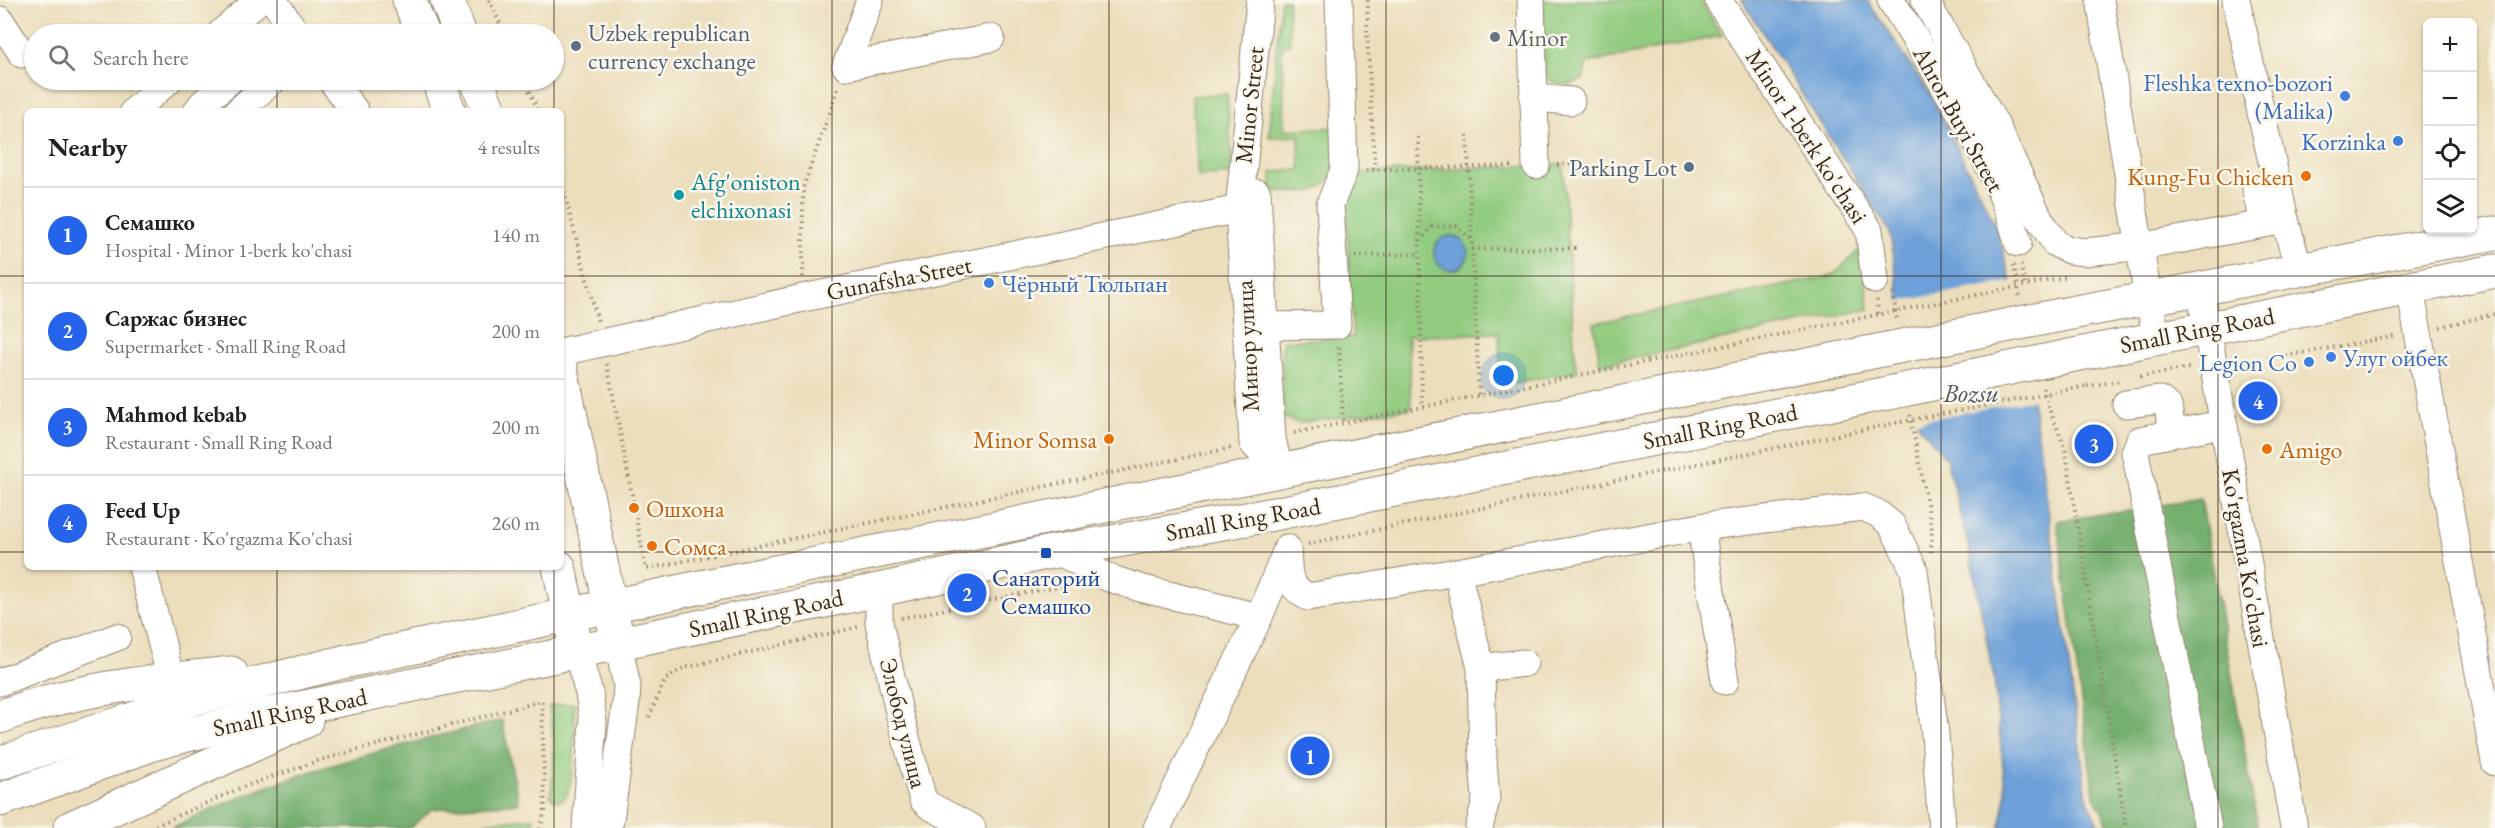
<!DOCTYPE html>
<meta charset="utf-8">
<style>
:root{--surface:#fff;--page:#f2f2f2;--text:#202124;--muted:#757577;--line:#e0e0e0;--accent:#2563eb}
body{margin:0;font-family:"EB Garamond",serif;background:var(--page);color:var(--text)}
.controls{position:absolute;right:18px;top:18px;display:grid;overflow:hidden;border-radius:9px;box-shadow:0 2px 4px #0004}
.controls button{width:54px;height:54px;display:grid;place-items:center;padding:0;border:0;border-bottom:2px solid var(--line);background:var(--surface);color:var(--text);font:30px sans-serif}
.you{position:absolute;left:1504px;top:376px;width:21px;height:21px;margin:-15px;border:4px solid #fff;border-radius:50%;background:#1a73e8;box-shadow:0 0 0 9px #1a73e833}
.badge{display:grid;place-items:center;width:39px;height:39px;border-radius:50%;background:var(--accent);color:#fff;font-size:20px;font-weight:700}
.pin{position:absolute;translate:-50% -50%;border:3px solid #fff;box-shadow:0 2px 6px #0006}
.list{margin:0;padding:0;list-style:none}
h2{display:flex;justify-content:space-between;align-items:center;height:78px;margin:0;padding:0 24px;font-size:26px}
h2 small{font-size:20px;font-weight:400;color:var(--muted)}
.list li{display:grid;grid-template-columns:39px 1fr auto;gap:18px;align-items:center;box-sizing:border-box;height:96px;padding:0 24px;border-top:2px solid var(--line)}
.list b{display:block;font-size:22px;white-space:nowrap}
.list p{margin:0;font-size:20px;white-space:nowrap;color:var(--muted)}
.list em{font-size:20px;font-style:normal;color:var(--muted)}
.icon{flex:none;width:33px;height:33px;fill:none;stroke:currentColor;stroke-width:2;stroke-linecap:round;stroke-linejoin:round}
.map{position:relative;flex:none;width:2495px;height:828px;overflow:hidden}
.search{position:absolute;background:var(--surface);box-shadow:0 2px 4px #0004;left:24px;top:24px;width:540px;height:66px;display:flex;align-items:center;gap:15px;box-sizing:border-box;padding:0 21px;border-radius:33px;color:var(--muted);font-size:22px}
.panel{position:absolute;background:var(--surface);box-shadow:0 2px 4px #0004;left:24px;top:108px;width:540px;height:462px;border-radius:9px}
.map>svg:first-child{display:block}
</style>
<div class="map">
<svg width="2495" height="828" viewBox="0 0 2495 828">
<rect width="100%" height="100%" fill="#fbf7ec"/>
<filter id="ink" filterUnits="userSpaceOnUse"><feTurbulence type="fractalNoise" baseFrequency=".0167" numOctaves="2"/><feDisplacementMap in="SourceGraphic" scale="12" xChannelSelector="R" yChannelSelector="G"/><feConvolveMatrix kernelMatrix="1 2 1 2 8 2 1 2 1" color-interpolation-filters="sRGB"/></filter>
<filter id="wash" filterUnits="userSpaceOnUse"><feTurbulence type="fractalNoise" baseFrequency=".008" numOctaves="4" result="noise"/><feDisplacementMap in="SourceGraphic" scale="24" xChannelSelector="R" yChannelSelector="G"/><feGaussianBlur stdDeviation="1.35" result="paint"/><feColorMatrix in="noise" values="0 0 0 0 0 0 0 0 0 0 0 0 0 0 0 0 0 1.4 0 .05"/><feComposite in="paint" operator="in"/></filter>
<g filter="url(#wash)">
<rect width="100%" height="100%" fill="#ebdebc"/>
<g fill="#91cb7f" stroke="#667a4e" stroke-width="1.5">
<path d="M1281 0H1288L1290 44 1282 45 1285 130 1336 127C1337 138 1341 156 1337 166 1325 199 1299 192 1272 191V172L1300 170 1299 136 1269 137Z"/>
<polygon points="1543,0 1700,0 1722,36 1587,63 1583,79 1571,84 1559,86 1550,80 1544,71"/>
<polygon points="1227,94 1233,174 1198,177 1192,96"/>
<polygon points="1563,164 1576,372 1501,385 1499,333 1408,336 1411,408 1298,423 1283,417 1282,341 1353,337 1346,205 1361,173"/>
<polygon points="1862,247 1869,309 1600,365 1594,323 1832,276"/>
<path d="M574 703C575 714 579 826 550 796 556 766 555 736 549 706Z"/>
<polygon points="534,818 531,828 467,828 493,821"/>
</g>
<g fill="#74af6e" stroke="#586c46" stroke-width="1.5">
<polygon points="2201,499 2258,828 2110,828 2094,796 2057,521"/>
<path d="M502 720 519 803 432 809 410 828H172C275 775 390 748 502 720Z"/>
</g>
<g fill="#6da0d8" stroke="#54657b" stroke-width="1.5">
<polygon points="1742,0 1867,0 1932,97 1996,226 2010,277 2038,435 2087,798 2101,828 2000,828 2006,796 1994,678 1968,543 1946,458 1917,423 1890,232"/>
<circle cx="1451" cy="253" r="17"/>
</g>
<polygon fill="#ebdebc" points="2013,281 2035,399 1914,422 1895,302"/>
</g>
<g filter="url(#ink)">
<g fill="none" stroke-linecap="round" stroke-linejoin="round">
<g stroke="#93846d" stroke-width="29">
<g id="minor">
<polyline points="273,0 297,34"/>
<polyline points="1260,0 1239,209 1253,443 1279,472"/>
<polyline points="1531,0 1536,165"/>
<polyline points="1718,0 1869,230 1875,280"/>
<path d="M1891 0C1936 74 1997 159 2018 243"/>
<polyline points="1925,0 1995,124 2039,218 2055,243 2069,250 2085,252 2145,246 2285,220"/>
<polyline points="2100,0 2148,298 2157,337"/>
<polyline points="2236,0 2285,220 2299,270"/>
<polyline points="0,20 22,54"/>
<polyline points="220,34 259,0"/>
<polyline points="846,66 991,38"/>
<polyline points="846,66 870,0"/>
<polyline points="331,80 355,111"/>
<polyline points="1533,98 1571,101"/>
<polyline points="134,111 169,80"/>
<polyline points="197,111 202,104 230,80"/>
<polyline points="238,111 273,80"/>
<polyline points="2256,191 2263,223"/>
<polyline points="1257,193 1272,438 1279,471"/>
<polyline points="2200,288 2294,828"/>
<polyline points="2410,288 2495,762"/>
<polyline points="1266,326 1337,325 1330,204 1344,170 1339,0"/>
<polyline points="561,352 803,298 1239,209"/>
<polyline points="2126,404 2160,400 2168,406 2172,433"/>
<polyline points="1701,527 1725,681"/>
<path d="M1287 548C1289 572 1285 585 1308 597L1457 572 1701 527 1863 507 1877 513 1892 525 1914 570 1935 734 1942 828"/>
<polyline points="1058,551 1109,578 1140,588 1259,617"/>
<polyline points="142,567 171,679"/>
<polyline points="1457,572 1481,668 1524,663"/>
<polyline points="879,590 879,623 899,712 923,800 930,806 972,828"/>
<polyline points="577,652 589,693 593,721 586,828"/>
<polyline points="0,682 117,637"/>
<polyline points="605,828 610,820 626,702 627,686 618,643"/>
<polyline points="1157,828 1259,617 1286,552"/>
<polyline points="1479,828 1486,800 1483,760 1481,668"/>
<polyline points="2208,828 2135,452 2140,440 2222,424"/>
</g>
</g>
<g stroke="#93846d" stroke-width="35">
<g id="major">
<polyline points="409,0 423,34"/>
<polyline points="447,0 460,34"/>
<polyline points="438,80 449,111"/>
<polyline points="477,80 489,111"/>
<polyline points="561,369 618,643"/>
<polyline points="559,567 577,652"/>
</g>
</g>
<g stroke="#93846d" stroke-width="35">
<g id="highway">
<polyline points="2071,313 2495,233"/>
<polyline points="2079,354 2495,271"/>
<path d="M0 717C75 688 152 681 231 673"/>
<polyline points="0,763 193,699 343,662 706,586 1887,349"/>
<polyline points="0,800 153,744 256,717 879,590 1046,553 1258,517 1893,392"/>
<polyline points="70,828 306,721"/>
</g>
</g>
<g stroke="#93846d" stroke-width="4" stroke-dasharray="1.5 4.5" stroke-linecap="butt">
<polyline points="489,0 505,34"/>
<polyline points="1368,0 1367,34 1375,170"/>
<polyline points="525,80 538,111"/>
<polyline points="1467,135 1479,396"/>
<polyline points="1418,137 1422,407"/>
<polyline points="1557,165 1575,164"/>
<polyline points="1366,170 1514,166"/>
<polyline points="561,180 598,322"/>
<polyline points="1420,241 1432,227 1456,226 1471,239"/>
<polyline points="1472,249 1580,248"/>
<polyline points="1355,256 1420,254"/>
<polyline points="2014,265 2020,299"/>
<polyline points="2021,265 2025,285"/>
<polyline points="803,277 803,188 839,86"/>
<polyline points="1893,293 1897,321"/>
<polyline points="1877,300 1878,314"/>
<polyline points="2440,327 2495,314"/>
<polyline points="1339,347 1343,421"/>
<polyline points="2268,359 2397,336"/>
<polyline points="607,364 646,569 1231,448"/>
<polyline points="2140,377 2189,368"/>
<polyline points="2087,386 2121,381"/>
<polyline points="2043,388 2050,411 2065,447 2126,828"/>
<polyline points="1910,415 1932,529 1931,552"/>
<polyline points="1294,433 1881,314"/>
<polyline points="1308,544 1901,422"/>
<polyline points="901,618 1070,584"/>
<polyline points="649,717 665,680 683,668 858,627"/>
<polyline points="150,828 243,787 320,760 542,701 545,811 540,828"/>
</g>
<use href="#minor" stroke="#fff" stroke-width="27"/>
<use href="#major" stroke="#fff" stroke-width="33"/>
<use href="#highway" stroke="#fff" stroke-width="33"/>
<g stroke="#93846d" stroke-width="35" stroke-linecap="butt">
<g id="highway-bridge">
<polyline points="1887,349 2071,313"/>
<polyline points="1893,392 2079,354"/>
</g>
</g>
<g stroke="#93846d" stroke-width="4" stroke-dasharray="1.5 4.5" stroke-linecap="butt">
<polyline points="1881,314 2066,277"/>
<polyline points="1901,422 2087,386"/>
</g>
<use href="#highway-bridge" stroke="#fff" stroke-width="33"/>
</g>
</g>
<path fill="none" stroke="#3b2a1e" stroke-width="1.5" stroke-opacity="0.55" d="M277 0V34M554 0V111M832 0V828M1109 0V828M1386 0V828M1663 0V828M1941 0V828M2218 0V828M277 80V111M0 276H27M561 276H2495M0 552H27M561 552H2495M277 567V828M554 567V828"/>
<circle fill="#6b7280" stroke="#fbf7ec" stroke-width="2" cx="1495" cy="37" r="6"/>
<g fill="#5c6f8a" stroke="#fbf7ec" stroke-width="2">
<circle cx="576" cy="46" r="6"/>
<circle cx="1689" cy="167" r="6"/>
</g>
<g fill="#3f7fe0" stroke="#fbf7ec" stroke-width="2">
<circle cx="2345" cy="96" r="6"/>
<circle cx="2398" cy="141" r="6"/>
<circle cx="989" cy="283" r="6"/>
<circle cx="2331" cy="357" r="6"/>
<circle cx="2309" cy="362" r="6"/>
</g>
<g fill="#e8710a" stroke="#fbf7ec" stroke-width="2">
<circle cx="2306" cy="176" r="6"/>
<circle cx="1109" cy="439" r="6"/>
<circle cx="2267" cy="449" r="6"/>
<circle cx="634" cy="508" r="6"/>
<circle cx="652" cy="546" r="6"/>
</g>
<circle fill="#0f9aa8" stroke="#fbf7ec" stroke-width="2" cx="679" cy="195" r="6"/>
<rect fill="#1a4fb4" stroke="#fbf7ec" stroke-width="2" x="1040" y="547" width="12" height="12" rx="3"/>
<g text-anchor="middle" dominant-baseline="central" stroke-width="5" stroke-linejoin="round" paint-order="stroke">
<g font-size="24" fill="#4e5e75" stroke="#fbf7ec" text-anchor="start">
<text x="588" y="32">Uzbek republican<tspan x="588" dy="28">currency exchange</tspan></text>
<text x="1677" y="167" text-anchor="end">Parking Lot</text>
</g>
<g font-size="24" fill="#5b616d" stroke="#fbf7ec" text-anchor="start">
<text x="1507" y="37">Minor</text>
</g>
<g font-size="24" fill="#366cbe" stroke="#fbf7ec" text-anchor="end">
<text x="2333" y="82">Fleshka texno-bozori<tspan x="2333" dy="28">(Malika)</tspan></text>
<text x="2386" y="141">Korzinka</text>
<text x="1001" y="283" text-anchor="start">Чёрный Тюльпан</text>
<text x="2343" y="357" text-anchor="start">Улуг ойбек</text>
<text x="2297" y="362">Legion Co</text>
</g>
<g font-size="24" fill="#3b2a1e" stroke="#fbf7ec">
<text transform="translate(1249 105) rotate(-84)">Minor Street</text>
<text transform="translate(1959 119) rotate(61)">Ahror Buyi Street</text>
<text transform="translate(1807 136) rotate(57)">Minor 1-berk ko'chasi</text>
<text transform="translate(899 278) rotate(-11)">Gunafsha Street</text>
<text transform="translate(2197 330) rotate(-11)">Small Ring Road</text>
<text transform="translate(1247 346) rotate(-93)">Минор улица</text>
<text transform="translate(1720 426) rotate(-11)">Small Ring Road</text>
<text transform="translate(1243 519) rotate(-10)">Small Ring Road</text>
<text transform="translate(2246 558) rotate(80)">Ko'rgazma Ko'chasi</text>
<text transform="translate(766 613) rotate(-12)">Small Ring Road</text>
<text transform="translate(290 712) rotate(-12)">Small Ring Road</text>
<text transform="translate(904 723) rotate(76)">Элобод улица</text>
</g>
<g font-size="24" fill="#c56008" stroke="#fbf7ec" text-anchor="start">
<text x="2294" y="176" text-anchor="end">Kung-Fu Chicken</text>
<text x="1097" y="439" text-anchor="end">Minor Somsa</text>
<text x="2279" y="449">Amigo</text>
<text x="646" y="508">Ошхона</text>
<text x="664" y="546">Сомса</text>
</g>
<g font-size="24" fill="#0d838f" stroke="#fbf7ec" text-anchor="start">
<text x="691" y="181">Afg'oniston<tspan x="691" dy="28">elchixonasi</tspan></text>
</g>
<g font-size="24" fill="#164399" stroke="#fbf7ec">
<text x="1046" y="577">Санаторий<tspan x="1046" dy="28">Семашко</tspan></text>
</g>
<g font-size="26" font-style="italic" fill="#4f5968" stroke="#fbf7ec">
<text x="1971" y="393">Bozsu</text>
</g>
</g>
</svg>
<div class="controls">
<button>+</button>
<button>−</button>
<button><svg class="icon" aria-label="locate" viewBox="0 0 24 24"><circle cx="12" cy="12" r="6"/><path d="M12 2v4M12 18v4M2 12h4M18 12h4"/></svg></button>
<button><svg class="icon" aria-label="layers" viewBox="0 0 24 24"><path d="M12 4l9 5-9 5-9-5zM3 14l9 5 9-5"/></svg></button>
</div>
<div class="you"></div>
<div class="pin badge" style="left:1310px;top:756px">1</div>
<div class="pin badge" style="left:967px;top:593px">2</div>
<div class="pin badge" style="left:2094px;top:444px">3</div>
<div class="pin badge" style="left:2258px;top:401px">4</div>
<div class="search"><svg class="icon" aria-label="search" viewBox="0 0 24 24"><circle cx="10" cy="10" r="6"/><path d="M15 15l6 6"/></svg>Search here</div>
<section class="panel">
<h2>Nearby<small>4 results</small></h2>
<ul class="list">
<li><span class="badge">1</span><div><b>Семашко</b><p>Hospital · Minor 1-berk ko'chasi</p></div><em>140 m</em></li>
<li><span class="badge">2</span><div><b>Саржас бизнес</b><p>Supermarket · Small Ring Road</p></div><em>200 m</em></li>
<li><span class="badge">3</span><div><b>Mahmod kebab</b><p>Restaurant · Small Ring Road</p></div><em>200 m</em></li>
<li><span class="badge">4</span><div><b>Feed Up</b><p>Restaurant · Ko'rgazma Ko'chasi</p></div><em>260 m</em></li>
</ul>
</section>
</div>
